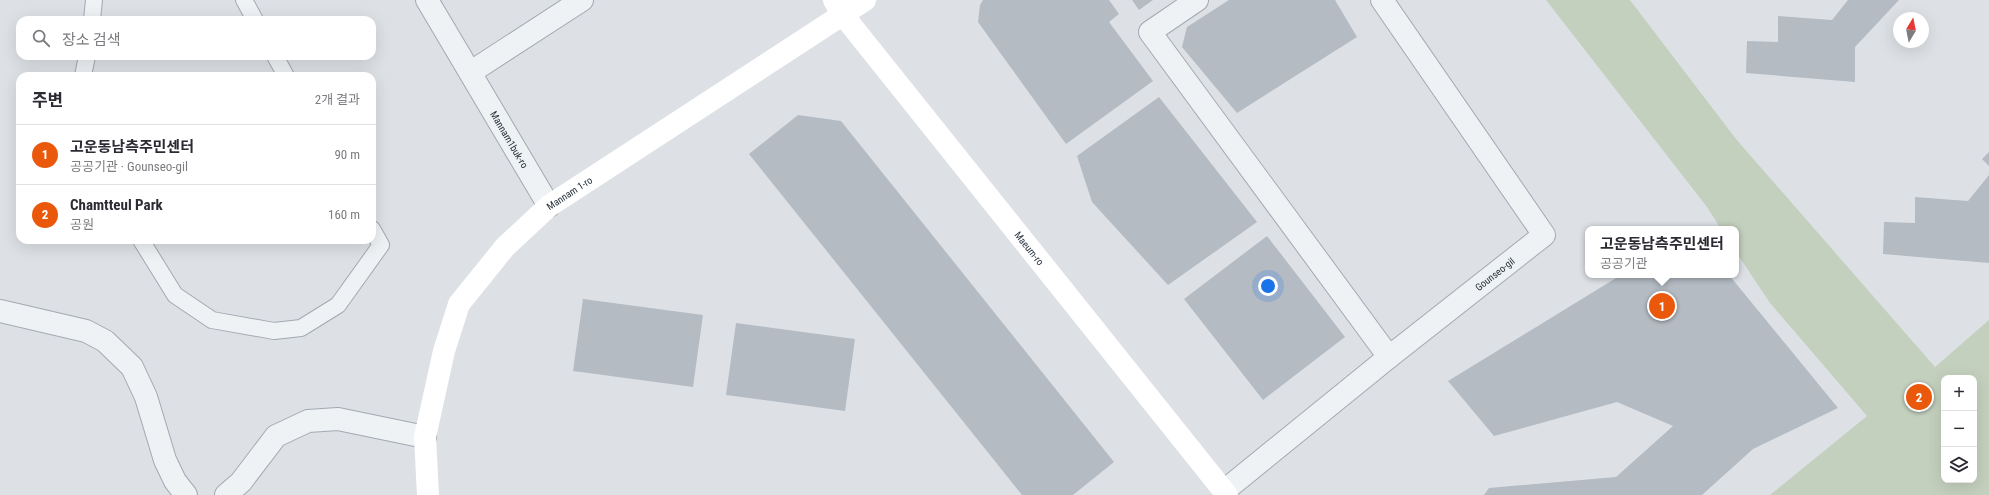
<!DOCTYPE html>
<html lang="ko">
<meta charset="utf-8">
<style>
:root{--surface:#fff;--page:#f2f2f3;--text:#2b2b33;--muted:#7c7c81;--line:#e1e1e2;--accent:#ea580c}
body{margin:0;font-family:"Roboto Condensed","Noto Sans KR",sans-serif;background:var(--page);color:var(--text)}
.controls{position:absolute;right:12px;bottom:12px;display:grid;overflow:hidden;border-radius:8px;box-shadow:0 4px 16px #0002}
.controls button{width:36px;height:36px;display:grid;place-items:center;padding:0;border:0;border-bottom:1px solid var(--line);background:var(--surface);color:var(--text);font:20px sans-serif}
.compass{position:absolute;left:1893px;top:12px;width:36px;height:36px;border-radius:50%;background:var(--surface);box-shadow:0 4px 16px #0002;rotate:10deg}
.you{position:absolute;left:1268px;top:286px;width:14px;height:14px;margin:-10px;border:3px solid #fff;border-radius:50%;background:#1a73e8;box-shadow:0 0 0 6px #1a73e833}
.badge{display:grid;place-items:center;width:26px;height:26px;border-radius:50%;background:var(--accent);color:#fff;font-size:13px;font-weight:700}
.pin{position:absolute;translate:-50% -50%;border:2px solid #fff;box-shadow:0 1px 4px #0006}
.popup{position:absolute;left:1585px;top:226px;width:154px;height:52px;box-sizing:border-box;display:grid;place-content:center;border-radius:8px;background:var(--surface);filter:drop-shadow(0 1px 3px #0005);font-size:13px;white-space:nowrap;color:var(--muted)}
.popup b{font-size:15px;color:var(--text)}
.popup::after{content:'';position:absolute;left:50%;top:100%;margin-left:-8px;border:8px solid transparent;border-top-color:var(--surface)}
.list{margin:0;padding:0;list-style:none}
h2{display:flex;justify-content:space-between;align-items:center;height:52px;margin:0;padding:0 16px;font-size:17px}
h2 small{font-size:13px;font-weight:400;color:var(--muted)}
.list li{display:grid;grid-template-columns:26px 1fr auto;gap:12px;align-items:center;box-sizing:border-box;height:60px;padding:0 16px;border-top:1px solid var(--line)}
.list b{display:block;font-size:15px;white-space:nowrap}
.list p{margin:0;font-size:13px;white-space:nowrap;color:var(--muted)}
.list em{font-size:13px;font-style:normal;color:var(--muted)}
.icon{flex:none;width:22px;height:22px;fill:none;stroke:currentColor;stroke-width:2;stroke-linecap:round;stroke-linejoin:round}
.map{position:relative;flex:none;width:1989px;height:495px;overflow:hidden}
.search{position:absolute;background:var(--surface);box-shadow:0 4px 16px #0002;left:16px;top:16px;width:360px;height:44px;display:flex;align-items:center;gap:10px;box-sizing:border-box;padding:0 14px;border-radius:12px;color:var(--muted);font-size:15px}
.panel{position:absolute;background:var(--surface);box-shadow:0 4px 16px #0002;left:16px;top:72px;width:360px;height:172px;border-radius:12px}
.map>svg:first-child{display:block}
</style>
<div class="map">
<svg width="1989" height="495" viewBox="0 0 1989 495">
<rect width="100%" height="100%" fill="#dde1e6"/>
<path fill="#c4d0be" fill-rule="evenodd" d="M1546 0H1630L1736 139 1935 367 1989 320V495H1770L1867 416 1770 303 1736 252V229H1721L1707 207ZM1944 378H1974V480H1944Z"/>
<g fill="#b4bbc3">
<polygon points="983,0 1109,0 1119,14 1109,22 1153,81 1066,144 978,22 980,5"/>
<polygon points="1132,0 1153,0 1139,10"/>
<polygon points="1229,0 1335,0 1357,37 1237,113 1182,47 1187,27"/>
<polygon points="1848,0 1899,0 1855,47 1855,82 1746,73 1747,41 1778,42 1778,16 1832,20"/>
<polygon points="1159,97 1257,222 1168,285 1092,202 1077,156"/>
<polygon points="798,115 841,121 1114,462 1073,495 1022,495 749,154"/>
<polygon points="1989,152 1989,166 1982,159"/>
<polygon points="1989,175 1989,263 1883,254 1884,222 1915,223 1915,197 1968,201"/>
<polygon points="1267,236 1345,337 1263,400 1184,299"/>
<polygon points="1621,275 1729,275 1838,408 1753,449 1702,495 1484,495 1489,488 1616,477 1673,426 1617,402 1494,436 1448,381"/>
<polygon points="583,299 703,315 693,387 573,371"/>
<polygon points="736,323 855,339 845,411 726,395"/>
</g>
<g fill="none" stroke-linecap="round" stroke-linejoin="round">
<g stroke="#a3a9b0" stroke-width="18">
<g id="lane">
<polyline points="244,0 255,20"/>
<polyline points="92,20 94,0"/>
<polyline points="275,56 286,76"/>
<polyline points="83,76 87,56"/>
<polyline points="141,240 175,295 212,320 274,331 301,328 338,305 381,245 372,229"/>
</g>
</g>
<g stroke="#a3a9b0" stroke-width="24">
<g id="street">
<path id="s1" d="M427 0 549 206"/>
<polyline points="1197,0 1150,32 1389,357"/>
<polyline points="471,72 582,0"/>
<polyline points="0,311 86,331 105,341 132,367 146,397 165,460 175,481 186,495"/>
<path id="s2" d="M1224 491 1389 357 1544 235 1382 0"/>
<polyline points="226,495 241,482 276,436 308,421 338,419 425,437"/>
</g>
</g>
<use href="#lane" stroke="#eff2f5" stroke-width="16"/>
<use href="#street" stroke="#eff2f5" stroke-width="22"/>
<g stroke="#fff" stroke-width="22">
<path id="s3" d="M834 0 843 15 1227 495"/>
<path id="s4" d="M428 495 425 437 444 351 459 304 505 247 549 206 865 0"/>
</g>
</g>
<g text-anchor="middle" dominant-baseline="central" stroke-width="3.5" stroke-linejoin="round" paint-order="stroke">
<g font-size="10" fill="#27313c" stroke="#ecf0f4">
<text stroke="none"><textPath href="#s1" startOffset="162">Mannam1buk-ro</textPath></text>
<text stroke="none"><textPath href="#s4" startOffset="353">Mannam 1-ro</textPath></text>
<text stroke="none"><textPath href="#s3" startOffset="316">Maeum-ro</textPath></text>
<text stroke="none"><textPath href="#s2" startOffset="347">Gounseo-gil</textPath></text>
</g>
</g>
</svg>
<div class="controls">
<button>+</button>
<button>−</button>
<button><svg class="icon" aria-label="layers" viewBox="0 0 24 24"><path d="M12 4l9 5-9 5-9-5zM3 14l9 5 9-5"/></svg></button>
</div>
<svg class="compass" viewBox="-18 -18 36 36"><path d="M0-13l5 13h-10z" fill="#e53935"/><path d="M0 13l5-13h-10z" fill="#7c7c81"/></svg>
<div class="you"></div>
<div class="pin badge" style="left:1662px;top:306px">1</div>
<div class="popup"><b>고운동남측주민센터</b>공공기관</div>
<div class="pin badge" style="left:1919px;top:397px">2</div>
<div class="search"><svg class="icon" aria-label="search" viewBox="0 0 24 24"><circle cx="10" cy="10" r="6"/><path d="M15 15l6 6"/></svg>장소 검색</div>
<section class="panel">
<h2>주변<small>2개 결과</small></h2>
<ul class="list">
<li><span class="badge">1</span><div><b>고운동남측주민센터</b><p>공공기관 · Gounseo-gil</p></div><em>90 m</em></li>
<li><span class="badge">2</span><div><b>Chamtteul Park</b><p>공원</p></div><em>160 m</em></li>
</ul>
</section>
</div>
